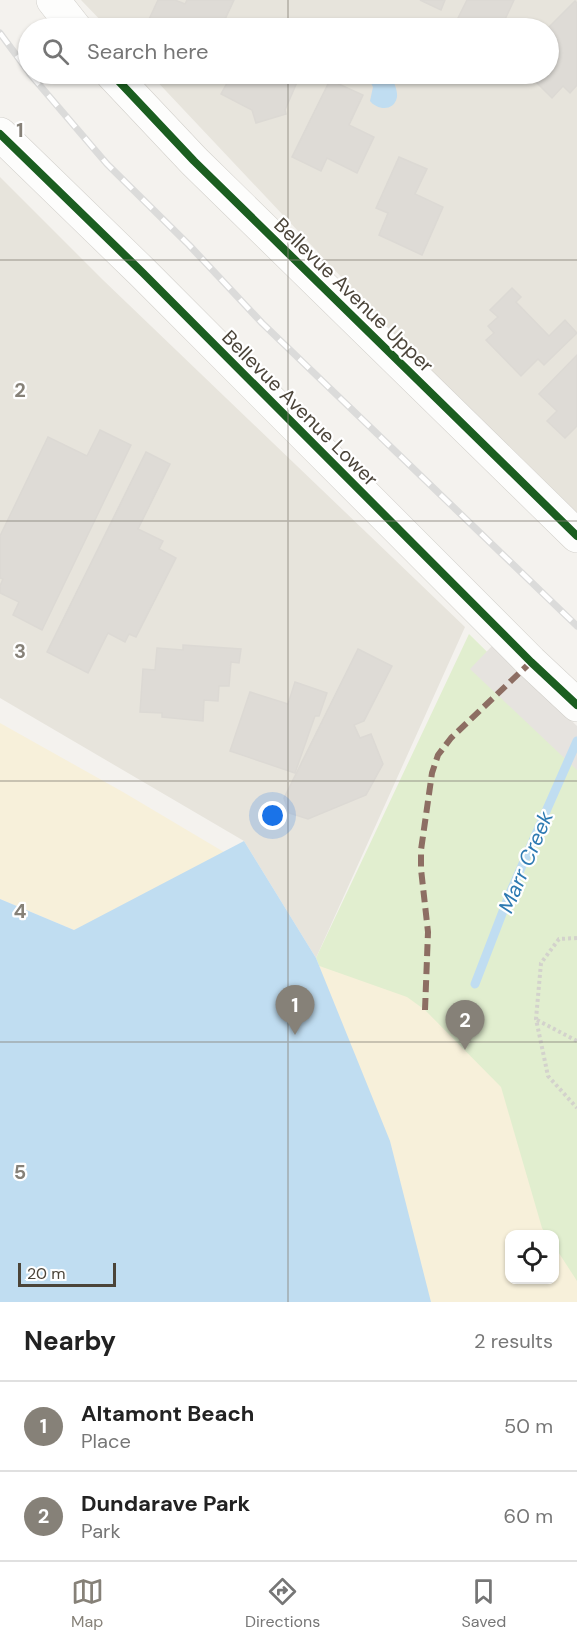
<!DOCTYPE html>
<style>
:root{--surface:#fff;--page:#f2f2f2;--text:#222;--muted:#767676;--line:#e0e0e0;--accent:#868178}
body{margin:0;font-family:"DM Sans",sans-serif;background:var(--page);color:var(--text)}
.controls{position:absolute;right:18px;bottom:18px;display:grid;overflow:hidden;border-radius:12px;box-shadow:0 2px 4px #0004}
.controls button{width:54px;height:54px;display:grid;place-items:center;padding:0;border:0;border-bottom:2px solid var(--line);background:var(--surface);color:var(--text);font:30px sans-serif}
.scale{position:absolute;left:18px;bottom:15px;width:98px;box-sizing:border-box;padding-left:6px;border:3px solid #4b4439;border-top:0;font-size:16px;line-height:21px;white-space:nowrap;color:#4b4439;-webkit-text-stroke:4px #fff;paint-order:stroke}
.you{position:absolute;left:273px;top:816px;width:21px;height:21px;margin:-15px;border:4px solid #fff;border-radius:50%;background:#1a73e8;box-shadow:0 0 0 9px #1a73e833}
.badge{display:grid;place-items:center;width:39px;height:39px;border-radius:50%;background:var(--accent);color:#fff;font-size:20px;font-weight:700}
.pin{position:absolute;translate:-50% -50px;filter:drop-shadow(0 2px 3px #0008)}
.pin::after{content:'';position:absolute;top:32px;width:21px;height:18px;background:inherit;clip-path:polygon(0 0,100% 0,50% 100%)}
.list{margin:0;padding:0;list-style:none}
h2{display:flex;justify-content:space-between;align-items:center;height:78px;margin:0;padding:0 24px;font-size:26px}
h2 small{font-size:20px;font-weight:400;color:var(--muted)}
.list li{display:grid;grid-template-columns:39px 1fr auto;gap:18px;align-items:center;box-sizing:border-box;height:90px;padding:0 24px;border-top:2px solid var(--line)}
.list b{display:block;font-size:22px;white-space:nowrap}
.list p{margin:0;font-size:20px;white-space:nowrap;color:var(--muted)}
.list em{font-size:20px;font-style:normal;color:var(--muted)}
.icon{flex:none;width:33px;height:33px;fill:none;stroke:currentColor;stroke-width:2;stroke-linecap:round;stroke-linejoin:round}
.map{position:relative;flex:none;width:577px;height:1302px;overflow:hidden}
.search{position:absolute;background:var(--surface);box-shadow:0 2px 4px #0004;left:18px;right:18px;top:18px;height:66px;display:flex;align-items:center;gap:15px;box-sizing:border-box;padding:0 21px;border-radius:33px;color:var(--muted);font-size:22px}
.sheet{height:258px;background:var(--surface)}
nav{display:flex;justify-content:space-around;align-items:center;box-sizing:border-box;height:84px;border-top:2px solid var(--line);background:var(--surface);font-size:16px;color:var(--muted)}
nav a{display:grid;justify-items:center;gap:3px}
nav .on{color:var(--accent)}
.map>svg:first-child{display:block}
</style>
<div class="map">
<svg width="577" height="1302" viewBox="0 0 577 1302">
<rect width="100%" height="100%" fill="#f4f2ee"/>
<g fill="#e7e4dc">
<polygon points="81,0 577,0 577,518 428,369 150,74 548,74 548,28 108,28"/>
<polygon points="0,177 103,280 465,627 316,958 244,841 0,698"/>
</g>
<path fill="#e1eecf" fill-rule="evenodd" d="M469 634 577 741V1302H431L390 1141 316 958ZM510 1234H554V1280H510Z"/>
<polygon fill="#f7f0da" points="0,723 123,792 234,858 311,963 407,997 425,1010 501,1087 542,1228 546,1234 510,1234 510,1280 554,1280 555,1247 577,1281 577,1302 241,1302 74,930 0,899"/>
<polygon fill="#e6e3df" points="492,646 577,726 577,770 470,669"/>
<g fill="#c0ddf1">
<path d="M366 74H391C393 81 398 90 397 97 394 112 377 110 370 101L373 87Z"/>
<polygon points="244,841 316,958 390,1141 431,1302 0,1302 0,899 74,930"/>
</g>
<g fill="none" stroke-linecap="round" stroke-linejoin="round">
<polyline stroke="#c0ddf1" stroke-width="9" points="475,984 510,893 577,741"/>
</g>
<g fill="#dedbd6" stroke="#dcd9d4" stroke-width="1.5">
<polygon points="158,0 175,0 185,4 187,0 234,0 221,28 145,28"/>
<polygon points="420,0 445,0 441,10"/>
<polygon points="467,0 514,0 501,28 453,28"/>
<polygon points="575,1 577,3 577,85 570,93 563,86 552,98 528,74 548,74 548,53 558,43 548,34 548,28"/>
<polygon points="294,20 298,28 272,28 275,22"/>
<polygon points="232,74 307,74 303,82 298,80 285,110 286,114 256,123 252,110 221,94"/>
<polygon points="330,80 363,95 349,125 374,137 357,173 327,158 321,171 292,157"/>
<polygon points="399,157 427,169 415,194 443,207 422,255 379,235 388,213 376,208"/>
<polygon points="512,288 521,297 516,302 549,336 565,320 577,333 544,365 538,359 521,376 486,340 494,333 488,326 498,317 490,310"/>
<polygon points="577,355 577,426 565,438 547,421 557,411 539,394"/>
<polygon points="100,430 131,445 42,630 13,615 19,602 0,593 0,586 3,579 0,578 0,536 48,437 87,456"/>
<polygon points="146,452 170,464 138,529 163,541 159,549 176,558 136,637 129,634 125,642 108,633 88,673 47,652"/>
<polygon points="183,645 241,649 239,663 231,662 229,686 219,686 218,701 204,700 203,721 162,717 162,713 140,712 143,669 155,670 157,648 183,650"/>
<polygon points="358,649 392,666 364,721 354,725 360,738 371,734 383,764 366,795 308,819 289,813 284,798"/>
<polygon points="295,682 327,693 319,716 315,716 295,773 230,751 250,692 288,704"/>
</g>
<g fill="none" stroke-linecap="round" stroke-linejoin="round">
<g stroke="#d2d0cb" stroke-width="34">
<g id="minor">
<polyline points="53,0 75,28"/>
<polyline points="112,74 194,161 577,536"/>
<polyline points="0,134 143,273 531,662 577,705"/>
</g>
</g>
<g stroke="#d3d2cc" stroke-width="4" stroke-dasharray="3 3" stroke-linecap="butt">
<polyline points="577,938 559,939 541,963 536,1019 548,1076 577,1108"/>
<polyline points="537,1020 577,1041"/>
</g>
<use href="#minor" stroke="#fdfdfc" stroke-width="33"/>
<g stroke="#dbdbda" stroke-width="7">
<g id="rail">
<polyline points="0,33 28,71"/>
<polyline points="30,74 107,164 189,245 262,323 577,626"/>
</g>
</g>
<use href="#rail" stroke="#fff" stroke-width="4.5" stroke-dasharray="14" stroke-linecap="butt"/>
<polyline stroke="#8d6e63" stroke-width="6" stroke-dasharray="12 6" stroke-linecap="butt" points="425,1010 428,932 421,869 421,850 432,773 438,755 451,738 531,662"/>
<g stroke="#fff" stroke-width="11">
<g id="cycleway">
<polyline points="112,74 194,161 577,536"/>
<polyline points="0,134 143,273 531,662 577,705"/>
</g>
</g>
<use href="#cycleway" stroke="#1b5e20" stroke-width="8"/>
</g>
<path fill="none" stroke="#868178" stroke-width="1.5" stroke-opacity="0.55" d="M288 0V28M288 74V1302M0 260H577M0 521H577M0 781H577M0 1042H577"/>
<g text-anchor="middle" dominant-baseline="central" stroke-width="4.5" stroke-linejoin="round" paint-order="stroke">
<g font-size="20" fill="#4b4439" stroke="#fff">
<text transform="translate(354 295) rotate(44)">Bellevue Avenue Upper</text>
<text transform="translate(300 408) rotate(45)">Bellevue Avenue Lower</text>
</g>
<g font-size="21" font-style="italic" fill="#2e7ab2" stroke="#fff">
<text transform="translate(526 862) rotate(-67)">Marr Creek</text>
</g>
</g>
<g font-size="20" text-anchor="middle" font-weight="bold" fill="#868178" stroke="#fff" stroke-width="4.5" stroke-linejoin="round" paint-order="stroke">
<text x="20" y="137">1</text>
<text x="20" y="397">2</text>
<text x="20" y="658">3</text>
<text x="20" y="918">4</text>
<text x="20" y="1179">5</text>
</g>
</svg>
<div class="controls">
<button><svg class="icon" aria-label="locate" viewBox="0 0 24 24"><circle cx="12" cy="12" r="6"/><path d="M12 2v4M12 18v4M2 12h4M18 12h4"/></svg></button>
</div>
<div class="scale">20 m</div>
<div class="you"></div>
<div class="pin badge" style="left:295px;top:1035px">1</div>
<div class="pin badge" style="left:465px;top:1050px">2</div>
<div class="search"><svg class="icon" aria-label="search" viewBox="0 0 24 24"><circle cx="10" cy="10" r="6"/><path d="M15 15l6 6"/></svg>Search here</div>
</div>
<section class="sheet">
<h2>Nearby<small>2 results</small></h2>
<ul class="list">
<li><span class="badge">1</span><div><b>Altamont Beach</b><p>Place</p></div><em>50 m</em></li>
<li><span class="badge">2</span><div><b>Dundarave Park</b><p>Park</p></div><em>60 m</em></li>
</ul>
</section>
<nav>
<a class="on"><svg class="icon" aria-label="map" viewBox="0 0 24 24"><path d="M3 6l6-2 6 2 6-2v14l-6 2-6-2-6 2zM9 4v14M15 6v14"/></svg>Map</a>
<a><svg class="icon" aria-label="directions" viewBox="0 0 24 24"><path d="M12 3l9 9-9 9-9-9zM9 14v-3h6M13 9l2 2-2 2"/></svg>Directions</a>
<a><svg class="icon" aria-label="saved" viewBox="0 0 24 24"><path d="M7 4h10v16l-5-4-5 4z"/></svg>Saved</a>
</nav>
